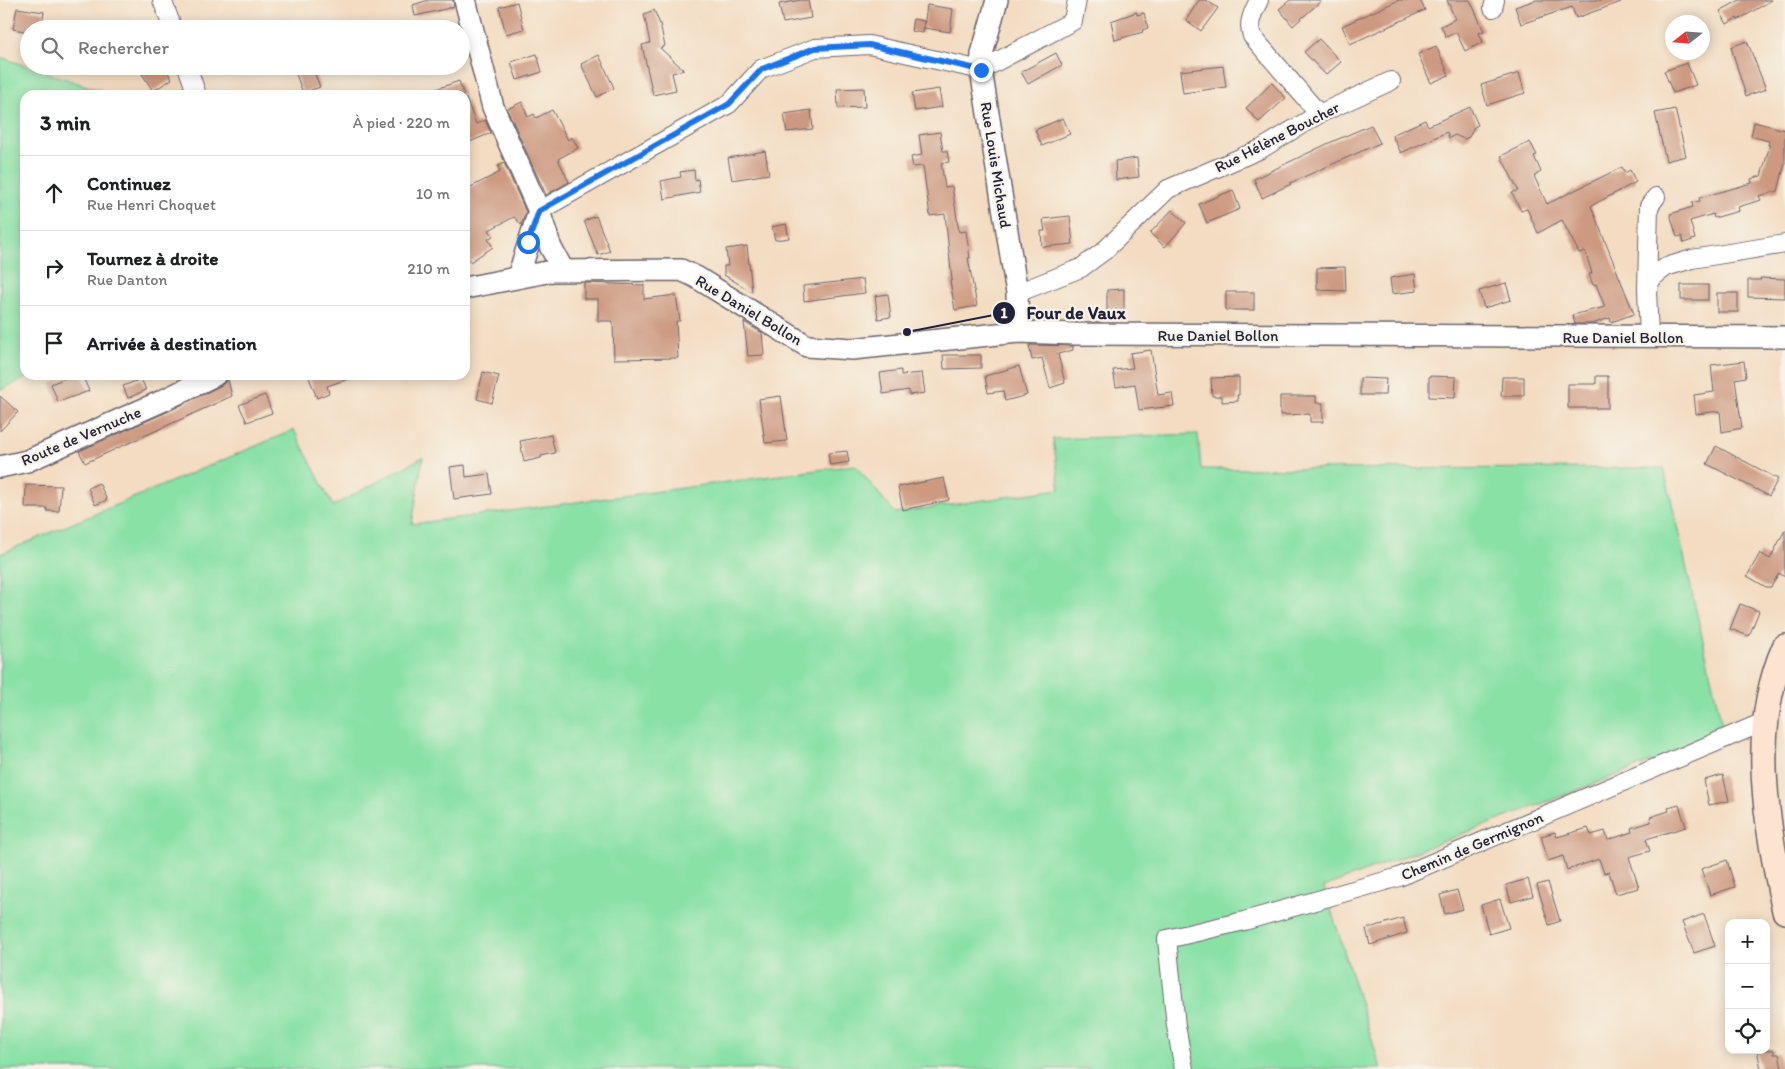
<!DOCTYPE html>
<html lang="fr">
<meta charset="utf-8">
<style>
:root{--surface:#fff;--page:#f6f6f6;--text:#202124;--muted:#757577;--line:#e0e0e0}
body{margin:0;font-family:Itim,sans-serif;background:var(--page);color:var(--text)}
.controls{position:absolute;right:15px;bottom:15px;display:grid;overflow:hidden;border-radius:10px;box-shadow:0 2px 12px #0003}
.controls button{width:45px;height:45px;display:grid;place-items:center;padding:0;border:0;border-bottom:1px solid var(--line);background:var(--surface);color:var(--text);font:25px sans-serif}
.compass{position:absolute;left:1665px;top:15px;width:45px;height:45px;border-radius:50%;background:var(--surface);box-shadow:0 2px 12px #0003;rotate:253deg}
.stop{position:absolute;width:15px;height:15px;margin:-11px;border:4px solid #1a73e8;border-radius:50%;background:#fff}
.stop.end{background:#1a73e8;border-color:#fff;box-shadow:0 1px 5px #0008}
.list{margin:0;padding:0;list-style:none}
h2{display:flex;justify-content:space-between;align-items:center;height:65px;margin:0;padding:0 20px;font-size:21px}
h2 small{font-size:16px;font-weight:400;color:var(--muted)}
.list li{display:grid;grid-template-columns:32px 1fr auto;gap:15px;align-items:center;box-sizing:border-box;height:75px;padding:0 20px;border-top:1px solid var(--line)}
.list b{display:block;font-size:19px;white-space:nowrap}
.list p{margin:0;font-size:16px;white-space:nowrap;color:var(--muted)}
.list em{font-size:16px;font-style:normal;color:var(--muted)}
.icon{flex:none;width:28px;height:28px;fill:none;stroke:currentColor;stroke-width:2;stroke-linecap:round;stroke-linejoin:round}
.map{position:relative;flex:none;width:1785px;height:1069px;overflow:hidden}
.search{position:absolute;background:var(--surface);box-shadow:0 2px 12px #0003;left:20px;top:20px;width:450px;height:55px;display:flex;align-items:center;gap:12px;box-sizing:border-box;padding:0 18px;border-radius:28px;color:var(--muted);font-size:19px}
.panel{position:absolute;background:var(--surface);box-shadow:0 2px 12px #0003;left:20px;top:90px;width:450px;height:290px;border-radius:15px}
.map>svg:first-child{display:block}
</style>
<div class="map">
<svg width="1785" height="1069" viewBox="0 0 1785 1069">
<rect width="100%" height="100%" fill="#f7f3e8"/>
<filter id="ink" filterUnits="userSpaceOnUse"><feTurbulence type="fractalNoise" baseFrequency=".02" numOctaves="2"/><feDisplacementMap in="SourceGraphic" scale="10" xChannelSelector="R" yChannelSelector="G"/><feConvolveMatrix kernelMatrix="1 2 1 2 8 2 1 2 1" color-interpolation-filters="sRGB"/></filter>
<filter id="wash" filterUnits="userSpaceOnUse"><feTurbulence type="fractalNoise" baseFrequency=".0096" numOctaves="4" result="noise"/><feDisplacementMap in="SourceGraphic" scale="20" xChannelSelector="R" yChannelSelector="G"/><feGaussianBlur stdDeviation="1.12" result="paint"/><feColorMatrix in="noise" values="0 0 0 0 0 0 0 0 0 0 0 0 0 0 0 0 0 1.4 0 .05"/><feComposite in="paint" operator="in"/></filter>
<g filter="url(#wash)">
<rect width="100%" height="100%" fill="#f3dcc1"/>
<g fill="#89e1a6" stroke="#568270">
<polygon points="0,57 114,95 25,95 25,375 33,375 0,390"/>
<polygon points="294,430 333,506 423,457 412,524 855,465 895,513 1060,489 1053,439 1198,434 1201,469 1664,468 1724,734 1324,887 1381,1069 0,1069 0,554"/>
</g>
<g id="blocks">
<g fill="#cd9a81">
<polygon points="428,0 453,0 454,7 415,16 413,5"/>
<polygon points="801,0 808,0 811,18 783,23 779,4"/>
<polygon points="1199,0 1206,0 1218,8 1201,31 1186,20"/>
<polygon points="1290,0 1322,0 1293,26 1279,9"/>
<polygon points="1399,0 1420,0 1425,10 1350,44 1342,26"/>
<polygon points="1447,0 1470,0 1484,31 1479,33 1483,42 1465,51 1456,32 1446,37 1441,26 1455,19"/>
<polygon points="1536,0 1621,0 1621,2 1576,18 1572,7 1521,24 1515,7"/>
<polygon points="1740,0 1772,0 1738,20 1737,18 1727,24 1720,11"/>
<polygon points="517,2 524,29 506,34 499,7"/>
<polygon points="927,5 953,9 950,32 924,28"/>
<polygon points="17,8 44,12 41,29 29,29 29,32 13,29"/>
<polygon points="654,10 660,24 665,46 660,48 684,70 672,73 676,90 653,95 642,45 650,43 644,14"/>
<polygon points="1137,12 1137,15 1144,13 1148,28 1142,30 1143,32 1115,40 1111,21"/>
<polygon points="913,19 924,21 923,33 911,31"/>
<polygon points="1319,39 1341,62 1326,75 1304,52"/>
<polygon points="1747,41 1766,89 1746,96 1731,47"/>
<polygon points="1436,46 1449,75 1431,83 1418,54"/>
<polygon points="1056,53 1062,65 1028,84 1021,72"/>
<polygon points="537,54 542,72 517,80 511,62"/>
<polygon points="599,55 614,88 597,97 581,64"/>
<polygon points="1687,63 1696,85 1673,93 1664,71"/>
<polygon points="137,66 164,66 172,79 153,91"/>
<polygon points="293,66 312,66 320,87 303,93"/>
<polygon points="1223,66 1226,87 1183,93 1180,71"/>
<polygon points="1519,73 1525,93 1487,105 1481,85"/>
<polygon points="459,81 464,95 425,95 425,93"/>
<polygon points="1272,83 1286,98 1259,122 1246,108"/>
<polygon points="864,88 865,107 838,108 837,89"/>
<polygon points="939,89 942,107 915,111 912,93"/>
<polygon points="466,98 476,124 485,120 491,133 465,144"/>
<polygon points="522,102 528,117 534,114 536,118 552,110 568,140 572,137 578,148 558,159 569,182 546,195 507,109"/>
<polygon points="1470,107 1478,125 1474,127 1469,137 1464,139 1455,135 1449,138 1447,132 1401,153 1392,135 1425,120 1428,126"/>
<polygon points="1675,109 1686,156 1666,161 1655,113"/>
<polygon points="811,110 813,129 787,132 784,114"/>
<polygon points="1063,118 1070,134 1042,146 1035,130"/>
<polygon points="1754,122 1785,130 1785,163 1778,191 1759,196 1761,200 1738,207 1739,211 1714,218 1713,214 1690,221 1695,239 1684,243 1682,236 1677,237 1670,214 1693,207 1692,203 1700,201 1699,198 1752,183 1751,179 1761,176 1770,145 1768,145 1769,141 1751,136"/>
<polygon points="1371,125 1380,143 1290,183 1291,184 1262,198 1254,179 1329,143"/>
<polygon points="940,132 943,151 947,151 949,162 941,163 945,187 952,186 959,232 966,231 970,258 968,258 977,306 955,310 950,281 952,280 945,214 930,216 923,166 913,167 911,157 922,155 919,135"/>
<polygon points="1530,142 1537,155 1534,156 1541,172 1534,176 1547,204 1622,167 1625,173 1630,170 1636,182 1591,206 1634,314 1611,322 1610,318 1592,324 1575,324 1572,315 1605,307 1596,284 1593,285 1589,274 1592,273 1585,251 1579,253 1562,220 1538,233 1527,209 1521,211 1512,193 1518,190 1501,156"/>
<polygon points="765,151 769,174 732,180 728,158"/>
<polygon points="1137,158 1139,177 1116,180 1115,161"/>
<polygon points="504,163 526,212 521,225 514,217 489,230 493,236 488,239 493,247 470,262 465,254 465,190 500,172 498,166"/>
<polygon points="694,170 695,180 698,179 700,192 664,199 661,181 681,177 680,172"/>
<polygon points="1233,190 1240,209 1207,223 1199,204"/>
<polygon points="1172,210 1186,223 1165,247 1150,233"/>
<polygon points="596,216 610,251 598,255 584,221"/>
<polygon points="1070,216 1073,244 1042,247 1041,231 1045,231 1043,219"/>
<polygon points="786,224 789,238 775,240 772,227"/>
<polygon points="747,246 749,263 752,292 724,275 724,266 728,266 726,249"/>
<polygon points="1345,267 1346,291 1317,290 1317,268"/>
<polygon points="1415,274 1417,291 1392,294 1390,278"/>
<polygon points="1760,278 1785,279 1785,298 1748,297 1748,280 1761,280"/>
<polygon points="863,279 865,293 804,301 803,286"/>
<polygon points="584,283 644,285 644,299 676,295 680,321 676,321 678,358 614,359 613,321 598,321 598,299 584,299"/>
<polygon points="1506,283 1511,300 1484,308 1479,291"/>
<rect x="1681" y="285" width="27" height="15"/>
<polygon points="1124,289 1124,311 1107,312 1107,290"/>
<rect x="1226" y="292" width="28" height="18"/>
<rect x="1717" y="293" width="21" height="19"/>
<polygon points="888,294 891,317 878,319 875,296"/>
<polygon points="744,322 762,333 764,355 748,356"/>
<polygon points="1029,345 1073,346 1073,350 1058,354 1065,383 1050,388 1042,358 1032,360"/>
<polygon points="1151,350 1158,395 1172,393 1174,406 1139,410 1135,384 1116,387 1113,370 1133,368 1130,353"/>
<polygon points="943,355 981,355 981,368 944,369"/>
<polygon points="1744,361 1746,377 1735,379 1742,428 1722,432 1720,411 1696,414 1694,395 1714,392 1711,365"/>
<polygon points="1019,366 1027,395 1005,401 1003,391 988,393 985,376"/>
<polygon points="901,370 901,375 922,373 925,393 909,395 909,390 883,394 880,373"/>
<polygon points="483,372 499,376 492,403 477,399"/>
<polygon points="72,375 82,375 89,391 58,402 51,384"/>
<polygon points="308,375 354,375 354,377 327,386 329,393 317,398"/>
<polygon points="1429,376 1456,377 1455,398 1429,397"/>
<polygon points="1596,376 1608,376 1608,408 1568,408 1568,384 1596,384"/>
<polygon points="1239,377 1239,395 1237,395 1238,401 1222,402 1222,396 1212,396 1211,378"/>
<polygon points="1502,377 1524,377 1524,396 1501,396"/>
<polygon points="1360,378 1386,379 1385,395 1360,395"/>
<polygon points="141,379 146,390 128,398 123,386"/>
<polygon points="228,380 232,396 85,463 79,451 167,412 220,386"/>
<polygon points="265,395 272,413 247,422 239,405"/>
<polygon points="0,396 18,412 0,431"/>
<polygon points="781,396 787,441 765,443 759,399"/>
<polygon points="1280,396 1316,396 1316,403 1323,403 1323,422 1310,422 1310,414 1280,415"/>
<polygon points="551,435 555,453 541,456 541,458 524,462 520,441"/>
<polygon points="1716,446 1778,479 1769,496 1707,464"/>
<polygon points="847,451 849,462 830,465 828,453"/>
<polygon points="465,465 466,477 489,474 492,494 454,499 450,467"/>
<polygon points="944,478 949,500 903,510 898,487"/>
<polygon points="99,483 107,500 95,505 88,488"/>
<polygon points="26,485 61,486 59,511 47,511 47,508 25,508"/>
<polygon points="1785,530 1785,577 1779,573 1771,587 1766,587 1747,576 1760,553 1770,559"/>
<polygon points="1740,604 1759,611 1749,636 1730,629"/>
<polygon points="1723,775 1729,801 1709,805 1704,780"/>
<polygon points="1679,805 1686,827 1646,839 1650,851 1629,857 1639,888 1616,894 1609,872 1604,873 1599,859 1567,870 1563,856 1548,861 1541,836 1555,832 1557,837 1588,828 1591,835 1605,831 1608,840 1632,832 1631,828 1651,822 1650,817 1669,811 1668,808"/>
<polygon points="1727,860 1735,887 1710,895 1701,869"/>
<polygon points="1528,879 1533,896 1511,902 1506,885"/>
<polygon points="1548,882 1560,921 1549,925 1537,885"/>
<polygon points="1457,890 1463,909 1445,914 1440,895"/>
<polygon points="1500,899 1509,928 1489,934 1481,905"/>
<polygon points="1704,914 1715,946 1694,953 1682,922"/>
<polygon points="1403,918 1407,933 1370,945 1366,929"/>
<polygon points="1757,1050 1774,1050 1774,1054 1779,1054 1782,1069 1761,1069"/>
</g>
</g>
</g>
<g filter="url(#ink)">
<use href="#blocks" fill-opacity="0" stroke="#6b636a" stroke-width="1"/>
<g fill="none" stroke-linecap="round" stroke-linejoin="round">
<g stroke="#6b636a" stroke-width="20">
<g id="minor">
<polyline points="162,0 173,29"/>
<path d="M1259 0C1253 13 1247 22 1252 36L1319 114"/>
<polyline points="1493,8 1495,0"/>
<polyline points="187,66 197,95"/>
<polyline points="539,211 729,104 761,69 815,48 869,45 981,70 1073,21 1077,0"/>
<polyline points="1647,289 1649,206 1656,197"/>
<polyline points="1017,293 1081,268 1104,251 1168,189 1261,149 1319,114 1391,81"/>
<polyline points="1649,337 1647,290 1652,278 1666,267 1692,259 1785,244"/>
<polyline points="1184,1069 1176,1026 1167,939 1244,921 1399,877 1766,721"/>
</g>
</g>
<g stroke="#6b636a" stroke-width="24">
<g id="tertiary">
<polyline points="465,0 493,107 539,211 551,248 563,270"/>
<polyline points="997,0 982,54 981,70 1017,293 1018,332"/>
<polyline points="518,277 539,211"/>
<polyline points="465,288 552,271 681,270 696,277 807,346 852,349 1018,332 1075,334 1785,337"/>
<polyline points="0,467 27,461 162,401 215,375"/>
</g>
</g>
<g stroke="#6b636a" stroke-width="28">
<path id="secondary" d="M1785 647C1748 730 1767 826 1785 911"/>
</g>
<use href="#minor" stroke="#fff" stroke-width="18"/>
<use href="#tertiary" stroke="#fff" stroke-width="21"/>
<use href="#secondary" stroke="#fde4d0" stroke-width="25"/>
</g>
</g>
<g fill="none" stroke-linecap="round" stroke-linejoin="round" filter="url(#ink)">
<polyline stroke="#1a73e8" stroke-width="6" points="528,242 539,211 729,104 762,69 815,48 869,45 981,70"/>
</g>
<g text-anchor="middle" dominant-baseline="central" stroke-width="4.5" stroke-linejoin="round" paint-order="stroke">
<g font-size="16" fill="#22223b" stroke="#f7f3e8">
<text transform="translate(1277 137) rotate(-27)">Rue Hélène Boucher</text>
<text transform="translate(996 165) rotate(81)">Rue Louis Michaud</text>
<text transform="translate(749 310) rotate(31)">Rue Daniel Bollon</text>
<text x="1218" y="335">Rue Daniel Bollon</text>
<text x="1623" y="337">Rue Daniel Bollon</text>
<text transform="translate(81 436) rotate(-23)">Route de Vernuche</text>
<text transform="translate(1472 846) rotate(-23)">Chemin de Germignon</text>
</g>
</g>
<path fill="none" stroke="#22223b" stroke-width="2" d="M907 332L1004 313"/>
<g fill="#22223b" stroke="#f7f3e8" stroke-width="2">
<circle cx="907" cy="332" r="5"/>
<circle cx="1004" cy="313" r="12"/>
</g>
<g font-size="15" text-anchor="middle" font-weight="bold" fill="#fff">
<text x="1004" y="318">1</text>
</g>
<g font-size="18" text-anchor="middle" font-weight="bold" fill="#22223b" stroke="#f7f3e8" stroke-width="4.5" stroke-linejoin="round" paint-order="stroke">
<text x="1076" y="319">Four de Vaux</text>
</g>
</svg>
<div class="controls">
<button>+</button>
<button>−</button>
<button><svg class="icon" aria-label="locate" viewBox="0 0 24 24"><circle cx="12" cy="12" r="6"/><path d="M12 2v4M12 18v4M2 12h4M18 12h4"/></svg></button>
</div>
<svg class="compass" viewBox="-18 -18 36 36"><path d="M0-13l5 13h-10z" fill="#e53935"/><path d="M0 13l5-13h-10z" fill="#757577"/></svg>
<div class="stop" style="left:528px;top:242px"></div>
<div class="stop end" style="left:981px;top:70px"></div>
<div class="search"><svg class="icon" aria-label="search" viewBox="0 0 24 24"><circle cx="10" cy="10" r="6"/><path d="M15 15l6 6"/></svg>Rechercher</div>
<section class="panel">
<h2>3 min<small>À pied · 220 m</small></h2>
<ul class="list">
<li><svg class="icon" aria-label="ahead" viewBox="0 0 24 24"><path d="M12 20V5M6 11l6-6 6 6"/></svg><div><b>Continuez</b><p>Rue Henri Choquet</p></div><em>10 m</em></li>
<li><svg class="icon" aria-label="right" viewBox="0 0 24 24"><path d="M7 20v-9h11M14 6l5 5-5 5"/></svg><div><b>Tournez à droite</b><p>Rue Danton</p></div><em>210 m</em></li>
<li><svg class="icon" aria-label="arrive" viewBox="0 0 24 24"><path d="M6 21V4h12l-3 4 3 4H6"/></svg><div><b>Arrivée à destination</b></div></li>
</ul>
</section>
</div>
